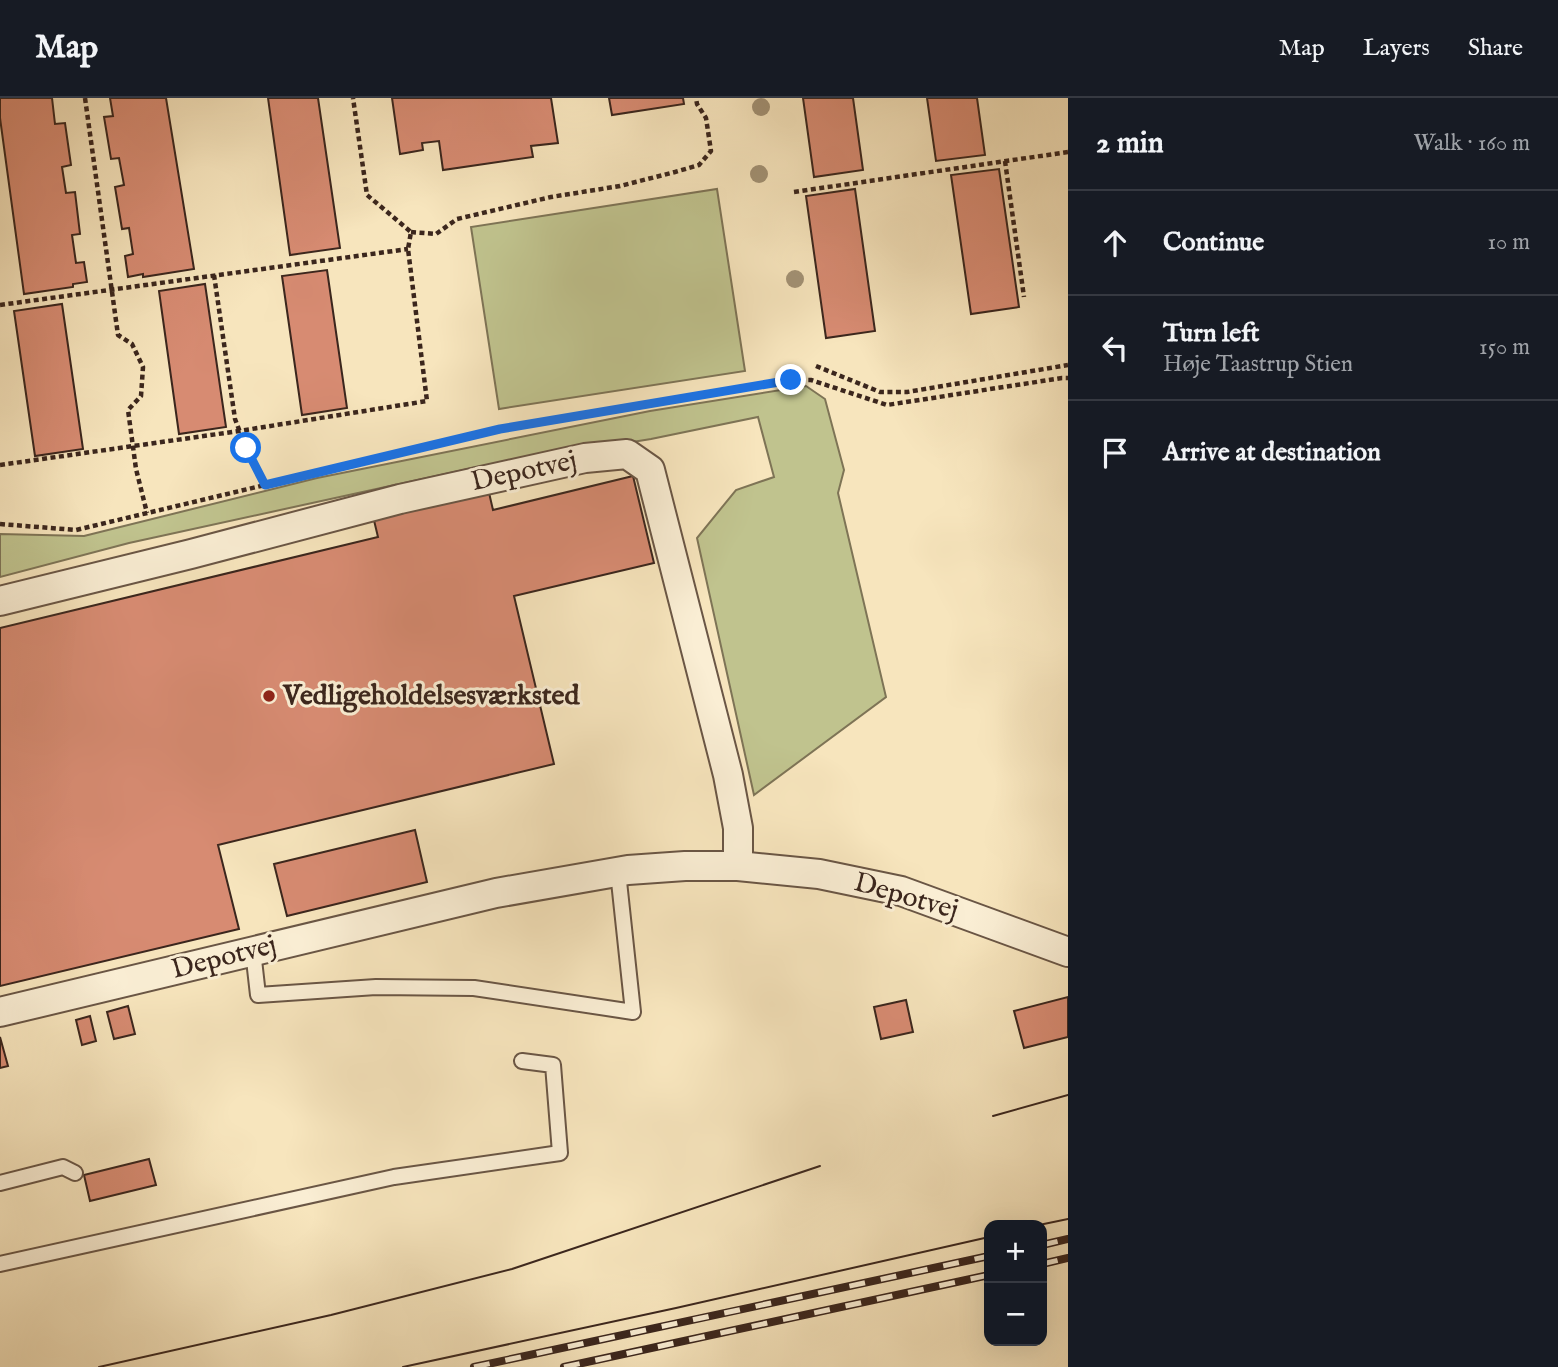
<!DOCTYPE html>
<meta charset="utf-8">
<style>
:root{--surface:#171b24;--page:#20242c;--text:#f1f3f6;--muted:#9ea1a6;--line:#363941}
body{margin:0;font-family:"IM FELL English",serif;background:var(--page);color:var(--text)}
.controls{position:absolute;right:21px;bottom:21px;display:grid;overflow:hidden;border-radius:14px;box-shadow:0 7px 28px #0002}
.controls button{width:63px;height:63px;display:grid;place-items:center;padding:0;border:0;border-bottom:2px solid var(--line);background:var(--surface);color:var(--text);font:35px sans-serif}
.stop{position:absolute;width:21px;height:21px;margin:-16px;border:5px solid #1a73e8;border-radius:50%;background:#fff}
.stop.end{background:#1a73e8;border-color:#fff;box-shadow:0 2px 7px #0008}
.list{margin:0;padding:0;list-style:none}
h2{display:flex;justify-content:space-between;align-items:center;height:91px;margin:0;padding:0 28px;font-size:30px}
h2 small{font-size:23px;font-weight:400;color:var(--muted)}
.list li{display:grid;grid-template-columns:46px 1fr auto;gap:21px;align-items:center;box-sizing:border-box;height:105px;padding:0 28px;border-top:2px solid var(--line)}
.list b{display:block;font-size:26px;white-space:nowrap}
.list p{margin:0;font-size:23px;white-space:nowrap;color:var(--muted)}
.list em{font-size:23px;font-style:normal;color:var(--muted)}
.icon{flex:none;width:38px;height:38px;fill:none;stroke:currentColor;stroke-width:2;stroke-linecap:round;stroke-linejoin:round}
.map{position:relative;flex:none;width:1068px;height:1269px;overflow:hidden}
header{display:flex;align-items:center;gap:42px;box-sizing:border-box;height:98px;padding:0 35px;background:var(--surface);border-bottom:2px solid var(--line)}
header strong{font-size:33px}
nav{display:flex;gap:38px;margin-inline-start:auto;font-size:24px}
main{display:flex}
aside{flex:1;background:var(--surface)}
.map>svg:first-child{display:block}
</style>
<header>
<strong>Map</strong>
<nav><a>Map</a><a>Layers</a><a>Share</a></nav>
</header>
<main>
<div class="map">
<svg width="1068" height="1269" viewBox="0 0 1068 1269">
<rect width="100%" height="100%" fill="#f7e5bd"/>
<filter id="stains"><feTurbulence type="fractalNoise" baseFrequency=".00286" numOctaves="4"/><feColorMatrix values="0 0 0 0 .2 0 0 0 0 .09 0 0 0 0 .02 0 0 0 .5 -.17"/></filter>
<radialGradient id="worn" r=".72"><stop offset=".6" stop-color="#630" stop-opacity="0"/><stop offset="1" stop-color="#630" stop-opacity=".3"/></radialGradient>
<g fill="#c0c38e" stroke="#7e7456" stroke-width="2">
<polygon points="717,91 745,273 499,311 471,129"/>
<polygon points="806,288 825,301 844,372 838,395 886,599 754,697 697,440 736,392 774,379 758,319 651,341 477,369 129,445 0,479 0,436 84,438 317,380 650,313"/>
</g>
<g fill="#d78b72" stroke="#3b261d" stroke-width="2">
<polygon points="0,0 52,0 55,26 65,25 71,67 62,69 66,95 75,94 80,136 72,137 76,165 84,164 87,184 73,186 73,189 24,196 0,20"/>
<polygon points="110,0 166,0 194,171 143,179 143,176 128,179 125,158 133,156 129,130 122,131 115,89 124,87 119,60 111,61 104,19 113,18"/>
<polygon points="268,0 318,0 340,150 290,157"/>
<polygon points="392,0 551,0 558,45 531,48 533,59 443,72 439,43 422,45 423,52 400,56"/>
<polygon points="609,0 683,0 684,6 612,17"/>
<polygon points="803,0 853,0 863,72 814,79"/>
<polygon points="927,0 977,0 985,57 936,63"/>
<polygon points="999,71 1019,209 971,216 951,77"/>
<polygon points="855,91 875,233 826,240 806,98"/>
<polygon points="327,172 347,310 302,317 282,178"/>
<polygon points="205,186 226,329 179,336 159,193"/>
<polygon points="62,206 83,351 35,358 14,213"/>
<polygon points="633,378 654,465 514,498 554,666 218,747 239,831 0,888 0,530 378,439 372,414 487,386 493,412"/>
<polygon points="415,732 427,784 287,818 274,766"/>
<polygon points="1068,899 1068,939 1024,950 1014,913"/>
<polygon points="906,902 913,934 881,941 874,909"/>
<polygon points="128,908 135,936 114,941 107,914"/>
<polygon points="90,918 96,943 82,947 76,922"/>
<polygon points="0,939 8,968 0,970"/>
<polygon points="149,1061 156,1087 90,1103 84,1077"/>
</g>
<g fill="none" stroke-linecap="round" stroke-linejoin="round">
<g stroke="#6a5645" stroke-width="18">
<g id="lane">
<polyline points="253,853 258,897 376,889 474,890 633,914 618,774"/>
<polyline points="0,1085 63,1069 75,1075"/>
<polyline points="0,1166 394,1079 560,1055 553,967 522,963"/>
</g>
</g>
<g stroke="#6a5645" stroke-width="32">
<g id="street">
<polyline points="0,503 191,456 400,401 585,360 627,356 650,372 728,677 738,730 738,768"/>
<polyline points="0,914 496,795 628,772 685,768 738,768 819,776 901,793 1068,854"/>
</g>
</g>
<g stroke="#3b261d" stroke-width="4.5" stroke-dasharray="5 3.5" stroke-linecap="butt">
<polyline points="85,0 118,237 132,246 143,269 141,298 128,312 136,371 147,415"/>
<polyline points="1005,63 1024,199"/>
<polyline points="794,94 1068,54"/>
<polyline points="411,134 436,136 457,121 551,99 620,88 675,74 699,67 711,53 706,20 697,6 696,0"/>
<polyline points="214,177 235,321 246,350 265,387"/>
<polyline points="0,207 408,151"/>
<polyline points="816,268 880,294 907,294 1068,267"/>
<polyline points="0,367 239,333 427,303 408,151 411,134 367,97 353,0"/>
<polyline points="0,426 76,432 500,331 791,282 811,282 887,307 1062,280 1068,280"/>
</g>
<use href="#lane" stroke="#faeed4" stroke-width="14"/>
<use href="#street" stroke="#faeed4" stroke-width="28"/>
<g stroke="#3b261d" stroke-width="2">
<polyline points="993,1018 1068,997"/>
<polyline points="1039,1127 1068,1121"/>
<polyline points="99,1269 331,1217 512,1171 820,1068"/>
<polyline points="403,1269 676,1210 989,1139"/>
</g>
<g stroke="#3b261d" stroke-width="8">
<g id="rail">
<polyline points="1042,1147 1068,1141"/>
<polyline points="1042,1166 1068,1160"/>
<polyline points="474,1269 989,1158"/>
<polyline points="564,1269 989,1177"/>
</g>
</g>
<use href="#rail" stroke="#faeed4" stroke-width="5" stroke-dasharray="16" stroke-linecap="butt"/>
</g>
<g fill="#a29174">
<circle cx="761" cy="9" r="9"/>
<circle cx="759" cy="76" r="9"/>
<circle cx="795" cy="181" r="9"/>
</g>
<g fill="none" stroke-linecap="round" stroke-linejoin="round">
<polyline stroke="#1a73e8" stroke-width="9" points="246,350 265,387 500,331 791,282"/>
</g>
<circle fill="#8f2418" stroke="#faeed4" stroke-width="2.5" cx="269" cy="598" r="7"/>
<g text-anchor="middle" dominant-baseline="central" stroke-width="6" stroke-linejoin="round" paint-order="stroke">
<g font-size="28" fill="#3b261d" stroke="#faeed4">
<text transform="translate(524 374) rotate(-12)">Depotvej</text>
<text transform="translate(906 799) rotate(16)">Depotvej</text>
<text transform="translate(224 860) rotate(-14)">Depotvej</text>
</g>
<g font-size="28" font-weight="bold" fill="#3b261d" stroke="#faeed4" text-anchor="start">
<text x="283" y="598">Vedligeholdelsesværksted</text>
</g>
</g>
<rect width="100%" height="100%" filter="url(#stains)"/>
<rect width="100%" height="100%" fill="url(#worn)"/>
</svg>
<div class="controls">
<button>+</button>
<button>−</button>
</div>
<div class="stop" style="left:246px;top:350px"></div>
<div class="stop end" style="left:791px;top:282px"></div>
</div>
<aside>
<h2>2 min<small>Walk · 160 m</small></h2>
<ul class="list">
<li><svg class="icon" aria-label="ahead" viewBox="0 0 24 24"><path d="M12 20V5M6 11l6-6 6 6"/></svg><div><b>Continue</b></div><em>10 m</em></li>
<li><svg class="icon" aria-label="left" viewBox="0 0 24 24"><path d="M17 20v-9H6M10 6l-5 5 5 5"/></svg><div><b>Turn left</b><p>Høje Taastrup Stien</p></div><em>150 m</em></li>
<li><svg class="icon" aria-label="arrive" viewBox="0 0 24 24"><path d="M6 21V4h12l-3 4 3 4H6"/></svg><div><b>Arrive at destination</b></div></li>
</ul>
</aside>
</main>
